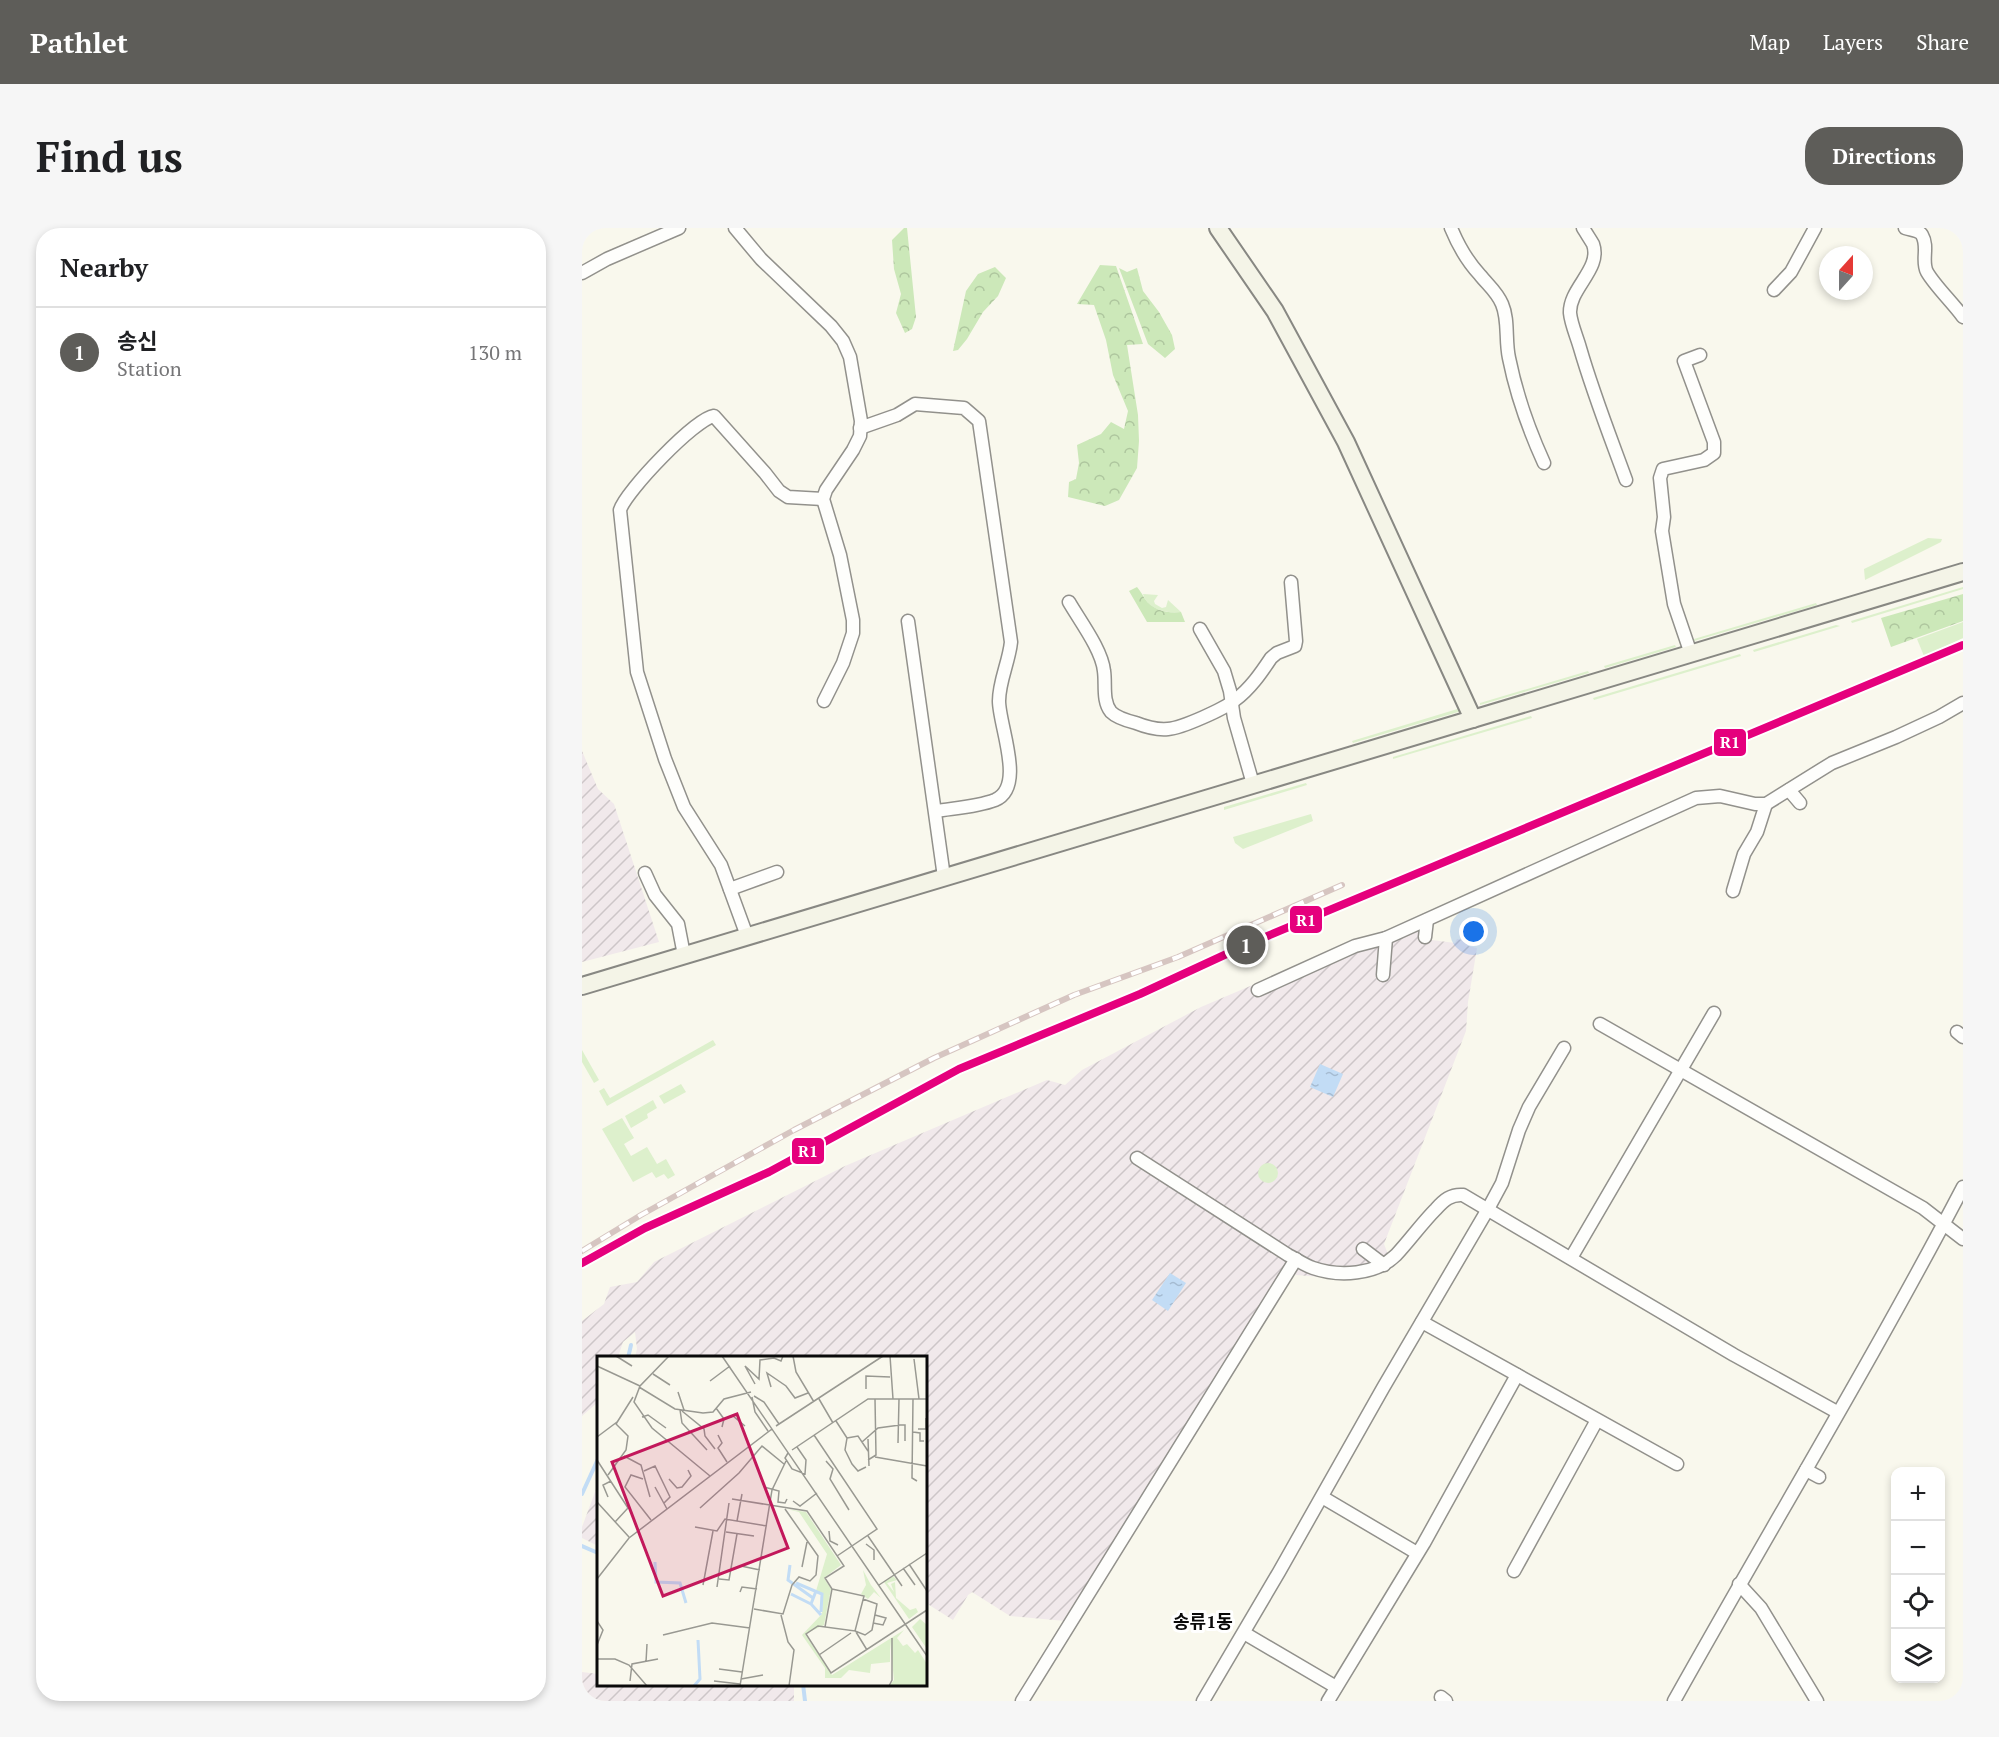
<!DOCTYPE html>
<meta charset="utf-8">
<style>
:root{--surface:#fff;--page:#f6f6f6;--text:#202124;--muted:#757577;--line:#e0e0e0;--accent:#5e5d59}
body{margin:0;font-family:"PT Serif","Noto Sans KR",serif;background:var(--page);color:var(--text)}
.controls{position:absolute;right:18px;bottom:18px;display:grid;overflow:hidden;border-radius:12px;box-shadow:0 3px 9px #0003}
.controls button{width:54px;height:54px;display:grid;place-items:center;padding:0;border:0;border-bottom:2px solid var(--line);background:var(--surface);color:var(--text);font:30px sans-serif}
.compass{position:absolute;left:1237px;top:18px;width:54px;height:54px;border-radius:50%;background:var(--surface);box-shadow:0 3px 9px #0003;rotate:21deg}
.you{position:absolute;left:892px;top:704px;width:21px;height:21px;margin:-15px;border:4px solid #fff;border-radius:50%;background:#1a73e8;box-shadow:0 0 0 9px #1a73e833}
.badge{display:grid;place-items:center;width:39px;height:39px;border-radius:50%;background:var(--accent);color:#fff;font-size:20px;font-weight:700}
.pin{position:absolute;translate:-50% -50%;border:3px solid #fff;box-shadow:0 2px 6px #0006}
.list{margin:0;padding:0;list-style:none}
h2{display:flex;justify-content:space-between;align-items:center;height:78px;margin:0;padding:0 24px;font-size:26px}
h2 small{font-size:20px;font-weight:400;color:var(--muted)}
.list li{display:grid;grid-template-columns:39px 1fr auto;gap:18px;align-items:center;box-sizing:border-box;height:90px;padding:0 24px;border-top:2px solid var(--line)}
.list b{display:block;font-size:22px;white-space:nowrap}
.list p{margin:0;font-size:20px;white-space:nowrap;color:var(--muted)}
.list em{font-size:20px;font-style:normal;color:var(--muted)}
.icon{flex:none;width:33px;height:33px;fill:none;stroke:currentColor;stroke-width:2;stroke-linecap:round;stroke-linejoin:round}
.map{position:relative;flex:none;width:1381px;height:1473px;overflow:hidden;border-radius:24px}
header{display:flex;align-items:center;gap:36px;box-sizing:border-box;height:84px;padding:0 30px;background:var(--accent);color:#fff}
header strong{font-size:28px}
nav{display:flex;gap:33px;margin-inline-start:auto;font-size:21px}
.intro{display:flex;align-items:center;justify-content:space-between;box-sizing:border-box;height:144px;padding:0 36px}
h1{margin:0;font-size:42px}
.button{padding:15px 27px;border-radius:24px;background:var(--accent);color:#fff;font-size:21px;font-weight:700}
main{display:flex;gap:36px;padding:0 36px}
aside{flex:1;background:var(--surface);border-radius:24px;box-shadow:0 3px 9px #0003}
.map>svg:first-child{display:block}
</style>
<header>
<strong>Pathlet</strong>
<nav><a>Map</a><a>Layers</a><a>Share</a></nav>
</header>
<div class="intro"><h1>Find us</h1><a class="button">Directions</a></div>
<main>
<aside>
<h2>Nearby<small></small></h2>
<ul class="list">
<li><span class="badge">1</span><div><b>송신</b><p>Station</p></div><em>130 m</em></li>
</ul>
</aside>
<div class="map">
<svg width="1381" height="1473" viewBox="0 0 1381 1473">
<defs>
<pattern id="industrial-furrows" width="10" height="10" patternUnits="userSpaceOnUse" patternTransform="scale(1.5)"><rect width="10" height="10" fill="#f1e9eb"/><path d="M-1 1l2-2M0 10L10 0M9 11l2-2" fill="none" stroke="#cdc6c8"/></pattern>
<pattern id="forest-crowns" width="20" height="18" patternUnits="userSpaceOnUse" patternTransform="scale(1.5)"><rect width="20" height="18" fill="#cce8b9"/><path d="M2 6a3 3 0 1 1 6 0M12 15a3 3 0 1 1 6 0" fill="none" stroke="#aec69e"/></pattern>
<pattern id="water-ripples" width="26" height="14" patternUnits="userSpaceOnUse" patternTransform="scale(1.5)"><rect width="26" height="14" fill="#c2dcf5"/><path d="M2 4q2-2 4 0t4 0M15 11q2-2 4 0t4 0" fill="none" stroke="#a5bbd1"/></pattern>
</defs>
<rect width="100%" height="100%" fill="#f9f8ed"/>
<g fill="url(#industrial-furrows)">
<polygon points="0,523 16,561 32,576 77,714 0,734"/>
<polygon points="833,691 851,696 850,712 873,715 875,711 887,713 886,718 895,720 886,774 884,803 802,1016 811,1039 796,1047 765,1051 714,1047 703,1039 558,1275 489,1380 483,1393 428,1388 390,1364 386,1367 371,1392 344,1375 344,1130 53,1129 55,1121 53,1104 41,1114 36,1129 16,1130 16,1174 0,1188 0,1093 22,1076 28,1059 55,1054 72,1034 263,938 465,852 483,857 500,842 619,779 774,713"/>
<polygon points="16,1256 16,1318 0,1310 0,1299"/>
<polygon points="0,1444 16,1446 16,1456 212,1457 212,1473 0,1473"/>
</g>
<g fill="#ddf0cc">
<polygon points="1346,310 1360,311 1359,314 1283,352 1282,341"/>
<polygon points="1381,359 1381,361 1270,395 1269,393"/>
<path d="M561 366 576 367 572 373 573 376 580 380 584 379 586 372 599 384C585 386 565 381 561 366Z"/>
<polygon points="1234,375 1235,377 1112,413 1112,411"/>
<polygon points="1381,394 1381,410 1342,428 1335,411"/>
<polygon points="1254,397 1258,398 1172,424 1171,422"/>
<polygon points="1093,417 1094,419 1023,440 1022,438"/>
<polygon points="1158,426 1159,428 1012,472 1011,470"/>
<polygon points="1006,443 1007,445 898,477 898,475"/>
<polygon points="882,479 883,482 771,515 770,513"/>
<polygon points="949,488 950,490 811,531 811,529"/>
<polygon points="724,555 725,557 642,582 642,579"/>
<polygon points="729,586 731,593 661,621 653,615 651,609"/>
<polygon points="131,812 134,817 25,878 17,863 22,860 28,870"/>
<polygon points="0,822 17,852 12,855 0,834"/>
<polygon points="99,856 104,864 82,876 77,868"/>
<polygon points="71,872 75,880 65,886 66,890 49,900 43,888"/>
<polygon points="40,890 52,910 42,916 49,928 65,919 75,936 84,931 93,947 86,951 82,946 74,950 70,944 51,954 20,901"/>
<circle cx="686" cy="945" r="10"/>
</g>
<g fill="url(#forest-crowns)">
<polygon points="322,0 325,0 334,89 330,101 323,105 314,85 319,66 312,41 310,12"/>
<polygon points="518,37 534,38 561,116 545,117 556,187 557,213 555,240 537,272 523,278 486,269 487,254 494,251 497,235 495,217 519,206 529,194 542,201 546,183 531,147 524,112 512,77 495,76"/>
<polygon points="413,39 424,50 416,68 401,84 385,111 376,122 371,123 384,63 396,46"/>
<polygon points="537,40 545,44 555,40 561,63 577,84 590,107 593,121 583,130 566,116"/>
<path d="M555 359C559 364 560 366 563 371 570 382 587 386 599 384L603 394H565L547 363Z"/>
<polygon points="1381,366 1381,393 1309,419 1299,390"/>
</g>
<g fill="url(#water-ripples)">
<polygon points="738,836 761,846 751,869 728,859"/>
<polygon points="588,1045 604,1055 586,1083 570,1072"/>
</g>
<g fill="none" stroke-linecap="round" stroke-linejoin="round">
<g stroke="#c2dcf5" stroke-width="4">
<polyline points="46,1130 49,1117"/>
<polyline points="0,1266 16,1231"/>
<polyline points="0,1318 16,1325"/>
<polyline points="221,1456 223,1473"/>
</g>
<g stroke="#92918c" stroke-width="15">
<g id="street">
<polyline points="153,0 179,31 249,98 261,113 268,129 279,193 278,208 271,222 244,262 241,271 258,327 271,392 271,405 261,435 242,473"/>
<path d="M869 0C876 17 885 33 898 47 906 57 915 64 920 76 927 92 923 112 927 130 934 165 947 202 962 235"/>
<path d="M1001 0C1004 5 1008 11 1011 16 1020 41 987 60 988 85 989 96 995 109 998 120 1011 165 1028 208 1044 252"/>
<path d="M1323 0C1329 2 1337 2 1340 7 1347 19 1339 33 1345 44 1353 58 1371 75 1381 89"/>
<polyline points="0,45 25,31 97,0"/>
<polyline points="1192,62 1209,44 1233,0"/>
<path d="M278 200 315 187 333 176 382 180 397 193 429 414C427 434 417 453 417 473 417 498 444 559 413 572 395 579 373 580 354 583"/>
<path d="M487 374C498 393 520 422 522 443 524 456 520 473 529 484 535 490 546 493 554 495 564 499 575 502 586 501 600 500 642 481 653 472 668 461 679 445 689 430L695 425 713 418 714 413 709 354"/>
<polyline points="326,393 362,649"/>
<polyline points="618,401 642,443 648,463 652,490 671,556"/>
<polyline points="1109,426 1092,376 1080,303 1082,289 1078,250 1081,241 1122,232 1132,225 1132,214 1102,133 1118,127"/>
<polyline points="1207,562 1218,575"/>
<polyline points="63,645 73,667 96,696 102,727"/>
<polyline points="148,661 195,644"/>
<polyline points="1151,663 1162,626 1175,604 1184,576"/>
<path d="M165 708 139 637 102 579 83 531 55 444 38 282C44 263 113 191 132 188L183 245 197 263 206 269 241 271"/>
<polyline points="843,709 845,692"/>
<polyline points="801,747 804,710"/>
<polyline points="676,762 773,718 804,710 1114,570 1138,568 1173,576 1184,576 1250,535 1314,509 1357,489 1381,475"/>
<polyline points="1018,796 1341,980 1381,1011"/>
<polyline points="1375,804 1381,809"/>
<path d="M555 930 706 1027C714 1031 722 1037 731 1040 757 1049 794 1047 814 1027 828 1012 840 995 854 981 862 972 869 966 881 967L1152 1127 1255 1184"/>
<polyline points="781,1021 802,1037"/>
<polyline points="989,1030 1132,785"/>
<polyline points="840,1094 1095,1236"/>
<polyline points="1224,1242 1237,1249"/>
<polyline points="740,1269 835,1325"/>
<polyline points="932,1343 1015,1192"/>
<polyline points="1157,1356 1179,1380 1235,1473"/>
<polyline points="662,1405 754,1459"/>
<polyline points="859,1469 864,1473"/>
<polyline points="440,1473 714,1031"/>
<polyline points="621,1473 697,1344 801,1160 906,981 920,955 937,902 947,879 982,820"/>
<polyline points="746,1473 842,1315 935,1147"/>
<path d="M1092 1473C1188 1301 1290 1133 1381 959"/>
</g>
</g>
<g stroke="#888883" stroke-width="20">
<g id="secondary">
<polyline points="636,0 693,83 764,214 891,491"/>
<polyline points="0,758 1381,344"/>
</g>
</g>
<use href="#street" stroke="#fefefc" stroke-width="12"/>
<use href="#secondary" stroke="#f4f4e7" stroke-width="16"/>
<g stroke="#d6c5c1" stroke-width="6">
<polyline id="rail" points="0,1023 59,987 212,902 352,830 492,767 596,729 760,657"/>
</g>
<use href="#rail" stroke="#fff" stroke-width="4" stroke-dasharray="11" stroke-linecap="butt"/>
<g stroke="#fff" stroke-width="12">
<polyline id="rail-1" points="0,1035 63,1000 187,944 377,841 558,766 664,717 1381,417"/>
</g>
<use href="#rail-1" stroke="#e5007d" stroke-width="8"/>
</g>
<g text-anchor="middle" dominant-baseline="central" stroke-width="6" stroke-linejoin="round" paint-order="stroke">
<g font-size="18" font-weight="bold" fill="#0a0a0a" stroke="#fff">
<text x="621" y="1393">송류1동</text>
</g>
</g>
<g transform="translate(15 1128)">
<rect width="330" height="330" fill="#f9f8ed"/>
<path d="M190 153 209 156 244 209 227 222 234 233 227 269 208 278 235 319 307 274 300 282 306 290 310 288 318 297 321 294 330 308V330H292L297 324 293 285V306L274 308 273 317 252 314 244 322H228V312L205 279 225 258 226 239 219 235 230 198 202 156ZM266 214 274 229 284 242 277 236 271 243 264 238 269 229ZM296 220 300 224 290 227 297 236 294 228 298 226 299 242 313 254 319 252 321 256 312 263 287 226ZM323 263 330 269V293L315 271Z" fill="#ddf0cc"/>
<path fill="none" stroke="#c2dcf5" stroke-width="3" d="M58 206 59 226 83 227 89 247M193 209 191 224 216 242M199 227 225 238 224 256M219 235 214 248 224 259M194 238 214 248M97 330 103 323 101 284"/>
<path fill="none" stroke="#999992" stroke-width="1.5" d="M19 0 35 10M72 0 43 30 37 46 55 72 113 120M125 0 330 300M196 0 199 16 217 46M293 0 296 43M317 3 322 43M0 10 43 30M56 18 73 29M113 25 133 10M158 28 148 10 162 23 163 4 177 2 184 5 186 0M42 31 78 53 106 57 116 56 127 43 154 36M174 31 170 17 189 30 198 42 211 37M269 33V20L293 21M81 36 87 54M157 40 167 46 182 68M155 41 158 56 171 75M222 43 236 67M316 43 315 122 320 125M119 52 127 63 125 71M83 54 85 67 110 94M85 55 107 73 108 80 118 93M45 61 51 59 69 72M127 63 136 60 148 70M239 65 250 82 248 94 255 108 261 115 269 111M179 70 286 0M321 73H329V62M316 76 323 77V85H327M121 79 125 87 121 92 130 106M217 79 280 173 240 200M0 81 20 66M250 82 261 80 271 95M271 83 272 110M265 86 281 72 303 69H308V85M301 87 302 43M195 94 271 43H330M191 97 188 102 195 113 208 118 209 104 200 91M27 100 44 109 53 141M278 101 330 110M0 104 31 152 18 166M271 104 279 99 278 43M229 105 236 113 233 123 252 154M47 115 58 110 73 141 67 147M11 119 29 94 31 80 19 68 36 41M46 123 34 119 28 131 54 164M72 123 80 132 85 131 94 120 91 114M58 131 70 153M167 131 182 135 181 146 188 147 190 143M11 141 6 129 14 125M135 143 210 155 247 210 228 222 235 233 228 271M196 145 203 150 220 137M0 146 32 181M103 152 142 117 165 90 187 108M140 165 145 138M98 171 120 175 128 163 170 170M232 175 233 185 241 189M129 176 157 180M271 180 305 230M269 188 277 194V204M312 208 330 235M144 210 163 214M205 211 210 186M306 212 318 229M0 223 32 182 175 73M122 223 132 224 140 178M106 229 116 175M282 229 330 197M120 231 132 147M235 233 267 240 258 275 221 270 209 278 234 317 330 254M143 236 145 231 160 233M157 253 186 258 195 229 202 221 213 225 219 219 221 200 188 153M184 259 191 286 197 294 192 330M0 265 6 274 0 289M276 267 286 269 289 262 278 259M258 275 268 279 275 274 280 248 266 243M259 276 270 294M66 279 115 267 153 272M222 299 254 277M0 303H18L32 309 50 330M49 306 50 288M122 313 145 316M144 323 166 319M33 325 35 308 61 303M117 325 143 328M143 330 175 134 189 105M292 330 295 324V282"/>
<path fill="#c2185b" fill-opacity="0.15" stroke="#c2185b" stroke-width="3" d="M140 58 191 192 66 240 15 106Z"/>
<rect width="330" height="330" fill="none" stroke="#0a0a0a" stroke-width="3"/>
</g>
<g stroke="#fff" stroke-width="2">
<rect x="1131" y="500" width="34" height="29" rx="6" fill="#e5007d"/>
<rect x="707" y="677" width="34" height="29" rx="6" fill="#e5007d"/>
<rect x="209" y="909" width="34" height="28" rx="6" fill="#e5007d"/>
</g>
<g font-size="16" text-anchor="middle" font-weight="bold" fill="#fff">
<text x="1148" y="520">R1</text>
<text x="724" y="698">R1</text>
<text x="226" y="929">R1</text>
</g>
</svg>
<div class="controls">
<button>+</button>
<button>−</button>
<button><svg class="icon" aria-label="locate" viewBox="0 0 24 24"><circle cx="12" cy="12" r="6"/><path d="M12 2v4M12 18v4M2 12h4M18 12h4"/></svg></button>
<button><svg class="icon" aria-label="layers" viewBox="0 0 24 24"><path d="M12 4l9 5-9 5-9-5zM3 14l9 5 9-5"/></svg></button>
</div>
<svg class="compass" viewBox="-18 -18 36 36"><path d="M0-13l5 13h-10z" fill="#e53935"/><path d="M0 13l5-13h-10z" fill="#757577"/></svg>
<div class="you"></div>
<div class="pin badge" style="left:664px;top:717px">1</div>
</div>
</main>
